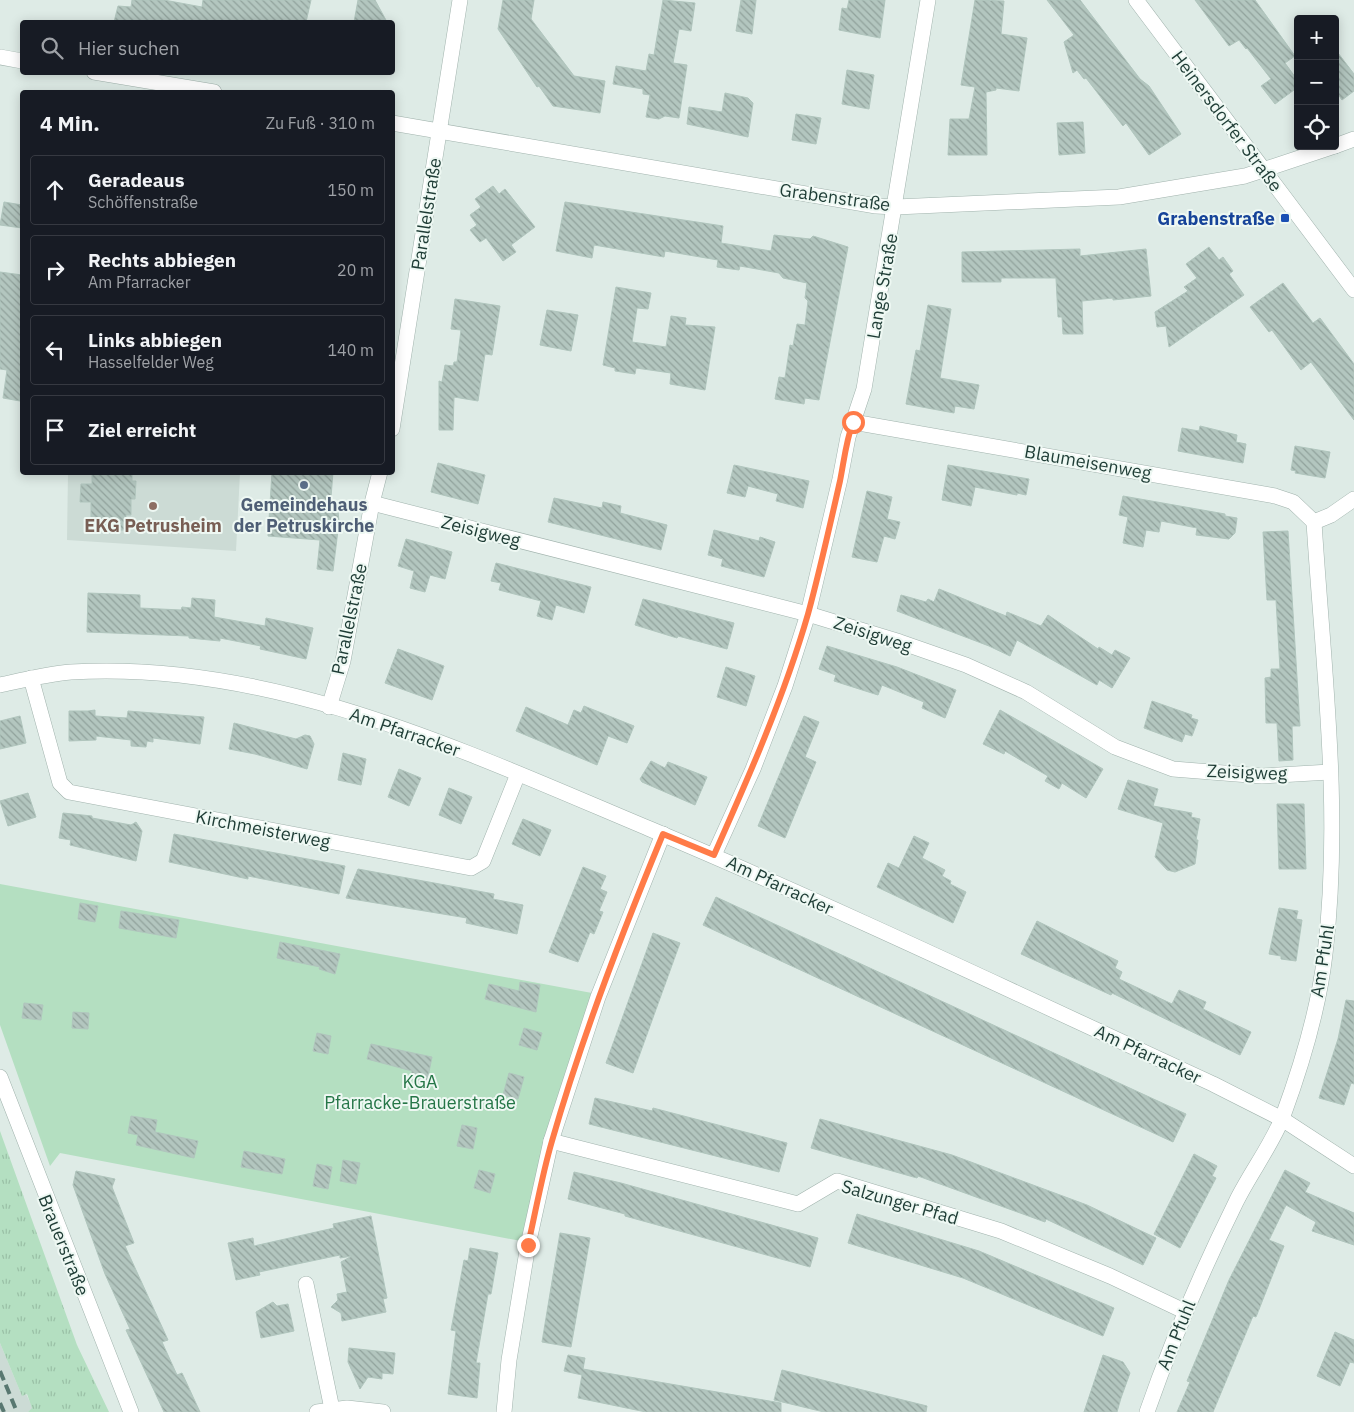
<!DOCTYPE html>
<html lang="de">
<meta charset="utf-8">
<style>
:root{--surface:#171b24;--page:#242831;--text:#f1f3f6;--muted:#9ea1a6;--line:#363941}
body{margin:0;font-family:"IBM Plex Sans",sans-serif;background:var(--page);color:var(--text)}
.controls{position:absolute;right:15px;top:15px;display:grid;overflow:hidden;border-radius:5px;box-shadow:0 2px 12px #0003}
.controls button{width:45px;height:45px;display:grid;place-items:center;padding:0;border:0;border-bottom:1px solid var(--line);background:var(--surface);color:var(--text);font:25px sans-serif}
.stop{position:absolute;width:15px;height:15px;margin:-11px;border:4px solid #ff7b48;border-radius:50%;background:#fff}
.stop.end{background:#ff7b48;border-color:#fff;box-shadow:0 1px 5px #0008}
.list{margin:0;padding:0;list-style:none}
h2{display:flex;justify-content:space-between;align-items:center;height:65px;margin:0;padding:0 20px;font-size:21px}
h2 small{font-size:16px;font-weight:400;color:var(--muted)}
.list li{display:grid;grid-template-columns:32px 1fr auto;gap:15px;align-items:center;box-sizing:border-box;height:70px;margin:0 10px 10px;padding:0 10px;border:1px solid var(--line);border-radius:5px}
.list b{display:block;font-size:19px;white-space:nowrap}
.list p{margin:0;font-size:16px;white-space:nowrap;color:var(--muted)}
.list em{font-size:16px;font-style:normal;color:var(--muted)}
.icon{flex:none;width:28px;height:28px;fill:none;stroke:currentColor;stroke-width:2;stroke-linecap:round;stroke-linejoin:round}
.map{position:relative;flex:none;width:1354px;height:1412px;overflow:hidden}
.search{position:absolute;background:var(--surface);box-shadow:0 2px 12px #0003;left:20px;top:20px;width:375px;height:55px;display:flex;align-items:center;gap:12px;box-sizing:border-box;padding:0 18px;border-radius:5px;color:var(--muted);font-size:19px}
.panel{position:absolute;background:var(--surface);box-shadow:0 2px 12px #0003;left:20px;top:90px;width:375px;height:385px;border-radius:5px}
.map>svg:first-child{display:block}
</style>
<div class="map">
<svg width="1354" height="1412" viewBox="0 0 1354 1412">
<defs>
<pattern id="grass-tufts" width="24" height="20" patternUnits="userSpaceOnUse" patternTransform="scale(1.25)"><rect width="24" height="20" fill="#b4dfc1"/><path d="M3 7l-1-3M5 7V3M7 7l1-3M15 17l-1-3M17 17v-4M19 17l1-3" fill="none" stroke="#9ac0a6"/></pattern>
<pattern id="building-back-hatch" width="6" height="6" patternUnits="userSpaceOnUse" patternTransform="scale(1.25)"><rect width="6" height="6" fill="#b3c6bf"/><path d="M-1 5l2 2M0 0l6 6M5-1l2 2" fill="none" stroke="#91a29c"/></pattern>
</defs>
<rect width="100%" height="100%" fill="#deebe6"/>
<g fill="#ccdbd5">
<polygon points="68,473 240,473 236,551 67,540"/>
<polygon points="0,1343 22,1396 26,1394 33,1408 28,1412 0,1412"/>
</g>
<polygon fill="url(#grass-tufts)" points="0,1131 77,1345 109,1412 28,1412 32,1408 27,1394 22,1396 0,1343"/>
<polygon fill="#b4dfc1" points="0,884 592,993 547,1132 521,1241 60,1153 50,1166 0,1025"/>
<g fill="url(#building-back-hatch)" stroke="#b0c5bd">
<polygon points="132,0 164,0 202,7 203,0 311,0 306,22 114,22 118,6 131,7"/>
<polygon points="358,0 375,0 387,22 354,22"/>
<polygon points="503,0 534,0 531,19 574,76 605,81 600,113 553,106 539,86 537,87 498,29"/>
<polygon points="663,0 695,3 691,31 679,29 673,63 687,65 679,118 665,116 659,119 646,117 650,95 643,94 643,89 613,84 616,66 646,71 649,54 654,55"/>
<polygon points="741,0 756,0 752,34 736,31"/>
<polygon points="849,0 885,0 880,38 839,30 842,8 847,9"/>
<polygon points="975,0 1004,1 1001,34 1027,38 1019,91 996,88 996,90 986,92 987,155 948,155 950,119 969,119 975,87 961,85"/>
<polygon points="1047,0 1080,0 1140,79 1149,86 1181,134 1149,155 1126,123 1123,126 1086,78 1084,79 1077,70 1073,73 1064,42 1074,35"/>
<polygon points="1195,0 1255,0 1295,56 1285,63 1298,81 1298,87 1275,104 1261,86 1271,79 1247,48 1246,49 1239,40 1229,46"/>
<polygon points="1335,49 1354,74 1354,91 1342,100 1335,90"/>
<polygon points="847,70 874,75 869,109 842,104"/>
<polygon points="725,93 748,98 753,103 748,137 687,124 689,107 722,112"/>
<polygon points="796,114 821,118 816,144 792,140"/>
<polygon points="1083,122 1085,153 1059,155 1057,123"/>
<polygon points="493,186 499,194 505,189 535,227 511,245 516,252 503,261 486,238 480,242 470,230 477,225 470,215 481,207 475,199"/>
<polygon points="4,202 22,205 22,228 0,225"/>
<polygon points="565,202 723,226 721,243 771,251 774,235 810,239 813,236 848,247 819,400 805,398 804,404 775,399 779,377 785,378 790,345 793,346 797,324 805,325 808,301 805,298 807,283 783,278 779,273 740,266 739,270 717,267 718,260 665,251 664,257 594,245 592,258 556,251"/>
<polygon points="1209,247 1219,260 1223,257 1233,271 1229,274 1244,295 1169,347 1166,326 1157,327 1155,312 1188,291 1184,287 1197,278 1186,264"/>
<polygon points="1080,249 1080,256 1146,249 1151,296 1113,300 1113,298 1082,301 1083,334 1063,334 1062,317 1058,317 1056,278 1001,278 1001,282 962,282 962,252"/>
<polygon points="0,272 22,275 22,399 20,401 3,398 7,370 0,369"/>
<polygon points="1283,283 1313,323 1320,318 1354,364 1354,420 1311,362 1301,370 1272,330 1269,332 1250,307"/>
<polygon points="616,287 651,293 648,309 637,308 632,342 666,347 671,316 686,318 685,325 715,327 705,390 670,384 671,373 636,368 635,374 615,371 615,368 603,365"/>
<polygon points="455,299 500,306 492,355 485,354 478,401 454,397 453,430 439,430 439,381 442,382 445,365 453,366 454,362 457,362 461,330 451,329"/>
<polygon points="928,305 951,309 940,378 979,385 974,409 955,406 954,413 906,404 916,350 920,351"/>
<polygon points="547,310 578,315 571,351 540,345"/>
<polygon points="1200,426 1237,435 1236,442 1246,444 1243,463 1178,451 1182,428 1199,431"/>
<polygon points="1295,446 1330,452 1325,478 1295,473 1296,471 1291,470"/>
<polygon points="438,463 485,475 478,504 431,492"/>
<polygon points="734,465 809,481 803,508 776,501 778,494 748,486 745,497 727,493"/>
<polygon points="948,465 1029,479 1026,495 1017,493 1017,495 975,487 971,506 942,500"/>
<polygon points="92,472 132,472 132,481 136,481 135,499 131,499 131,515 126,515 126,530 91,530 91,502 80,502 81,484 92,484"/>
<polygon points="272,472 333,472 330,510 338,510 339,522 333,571 317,569 320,540 268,536"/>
<polygon points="867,491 892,497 887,519 900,522 895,539 884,536 877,562 852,557"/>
<polygon points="1123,496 1225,514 1225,516 1237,518 1235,533 1229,539 1196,535 1197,528 1161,521 1159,532 1146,530 1143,547 1123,543 1128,517 1119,515"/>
<polygon points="554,498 602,508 603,502 621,506 620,513 667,525 661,550 548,522"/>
<polygon points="714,530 759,541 760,537 775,542 764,577 721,566 723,559 708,555"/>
<polygon points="1288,531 1300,726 1292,726 1293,760 1279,761 1277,723 1266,723 1265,678 1271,677 1271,669 1280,669 1276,600 1267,600 1263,532"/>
<polygon points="406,539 452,552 445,579 430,575 425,592 410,588 414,571 398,566"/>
<polygon points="496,563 591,587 584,613 556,605 552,620 537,616 541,601 499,590 501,583 491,581"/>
<polygon points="939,589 1006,616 1007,612 1041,626 1048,615 1098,649 1099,647 1112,655 1115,650 1130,658 1112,688 1099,680 1097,685 1017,640 1010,656 989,646 897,611 901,595 926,602 928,599 934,602"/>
<polygon points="88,593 140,595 140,608 181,610 182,607 191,608 192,598 215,600 214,617 265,626 266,618 313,628 306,659 260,649 261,646 220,638 220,641 189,638 189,636 87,632"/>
<polygon points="643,599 734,623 727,649 678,636 677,638 635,625"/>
<polygon points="827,646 897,667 956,690 945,718 922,708 924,702 882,685 878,695 834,681 836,675 819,669"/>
<polygon points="398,649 444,666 432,700 385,683"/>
<polygon points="726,667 755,676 746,706 717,697"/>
<polygon points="1152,701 1192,715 1191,718 1198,720 1192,736 1185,734 1182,742 1144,728"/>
<polygon points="584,706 634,726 627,743 608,736 597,765 516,731 526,707 568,725 574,710 581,713"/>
<polygon points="1000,710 1103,769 1086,798 1062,783 1059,789 1045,781 1048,776 1005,751 1004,754 983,744"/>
<polygon points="88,711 95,710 95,716 127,718 128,711 204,717 200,744 153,738 153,742 147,741 146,747 131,746 131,740 96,736 96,740 69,741 69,711"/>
<polygon points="20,716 26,743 0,749 0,721"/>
<polygon points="804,716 819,722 805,757 816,762 785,838 758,826"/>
<polygon points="234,723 296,739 305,735 310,736 314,744 307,769 255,754 229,749"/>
<polygon points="343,753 366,759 361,785 338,780"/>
<polygon points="651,761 665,768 668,762 707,777 695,805 642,782 640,779"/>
<polygon points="399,769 421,778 409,806 388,797"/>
<polygon points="1128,780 1158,789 1153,806 1192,813 1191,817 1200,819 1196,840 1198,840 1195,864 1175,872 1167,870 1155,857 1163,823 1118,809"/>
<polygon points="449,788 472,797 461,824 439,815"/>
<polygon points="28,793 36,817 8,826 0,801"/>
<polygon points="1277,804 1304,804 1306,869 1279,869"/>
<polygon points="63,813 92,816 92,818 131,825 136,822 142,831 136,861 70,845 71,840 59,838"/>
<polygon points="523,819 551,830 540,856 512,844"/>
<polygon points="174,834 345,866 339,894 248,876 248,879 169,862"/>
<polygon points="914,836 929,843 922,858 945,870 942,876 951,881 950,884 966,892 953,923 877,887 888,863 899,868"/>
<polygon points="583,867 606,876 600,889 607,892 599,911 603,912 594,934 590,932 578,962 549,952"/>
<polygon points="358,869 494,894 493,899 523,905 517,934 466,923 467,918 346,898"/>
<polygon points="716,897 1186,1114 1173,1142 703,925"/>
<polygon points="80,903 98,906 95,922 78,919"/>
<polygon points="1279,908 1298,911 1296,919 1302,920 1296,961 1281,959 1281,956 1269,954"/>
<polygon points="121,911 179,920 176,938 119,928"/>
<polygon points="1037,921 1118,961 1115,968 1122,972 1119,979 1172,1004 1179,990 1206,1002 1203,1009 1251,1032 1240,1055 1112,993 1111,995 1021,954"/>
<polygon points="653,933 680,943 633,1073 606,1063"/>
<polygon points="280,942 340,954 335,974 319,969 320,967 277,958"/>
<polygon points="520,982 540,985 536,1012 485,999 489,984 519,991"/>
<polygon points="1346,1000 1354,1001 1354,1084 1351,1083 1344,1105 1319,1098 1338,1039"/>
<polygon points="24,1003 43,1005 41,1020 22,1018"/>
<polygon points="73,1012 89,1013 88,1029 72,1028"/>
<polygon points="524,1028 542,1033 537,1050 519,1045"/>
<polygon points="317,1033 331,1036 328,1054 313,1051"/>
<polygon points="371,1044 432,1057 427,1082 410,1079 412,1071 367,1059"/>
<polygon points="509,1073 524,1077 518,1099 503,1095"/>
<polygon points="595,1098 652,1111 653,1108 787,1143 779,1172 589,1124"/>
<polygon points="131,1116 157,1120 155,1132 198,1141 194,1158 136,1145 138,1135 128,1133"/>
<polygon points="820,1119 952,1155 1087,1205 1156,1238 1143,1265 1046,1219 1045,1222 918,1176 917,1178 811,1148"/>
<polygon points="462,1125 477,1128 473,1149 457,1146"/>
<polygon points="244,1151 285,1159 282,1174 241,1167"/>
<polygon points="1194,1154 1217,1166 1212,1176 1216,1178 1180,1248 1154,1234"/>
<polygon points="343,1160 360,1163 356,1184 340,1181"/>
<polygon points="317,1164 332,1167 328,1189 313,1186"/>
<polygon points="479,1170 495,1174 490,1193 474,1188"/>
<polygon points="1285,1170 1310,1183 1305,1192 1354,1213 1354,1245 1312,1231 1316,1222 1286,1205 1269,1240 1284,1246 1256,1317 1253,1316 1213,1412 1177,1412 1190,1382 1187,1381 1229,1280"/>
<polygon points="76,1171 115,1179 112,1187 134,1243 125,1246 168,1340 162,1342 177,1375 182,1373 200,1412 164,1412 126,1330 130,1329 105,1274 73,1185"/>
<polygon points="574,1172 621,1183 818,1238 810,1267 625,1216 625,1214 568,1199"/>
<polygon points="857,1214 979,1251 1114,1308 1103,1336 963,1278 848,1243"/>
<polygon points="371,1216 387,1298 383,1299 386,1312 342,1321 341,1313 331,1307 338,1300 337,1294 347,1292 341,1262 352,1256 340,1258 340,1255 259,1272 260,1275 236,1280 228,1243 253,1238 254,1246 334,1228 333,1224"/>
<polygon points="560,1233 590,1238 571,1347 542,1342"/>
<polygon points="470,1248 498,1253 491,1294 488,1294 476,1363 480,1363 477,1398 448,1394 456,1331 451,1330 464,1260 468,1261"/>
<polygon points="273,1302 277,1306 288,1304 294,1331 261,1338 256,1312"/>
<polygon points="1335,1332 1354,1340 1354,1363 1350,1362 1340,1386 1317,1376"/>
<polygon points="349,1348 395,1353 393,1374 382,1373 382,1379 368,1377 360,1389 348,1362"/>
<polygon points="568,1355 585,1358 583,1369 781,1403 781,1412 646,1412 578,1398 582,1375 564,1371"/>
<polygon points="1103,1355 1123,1362 1130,1373 1121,1398 1117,1412 1084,1412"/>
<polygon points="782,1370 927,1406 926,1412 824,1412 774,1400"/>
</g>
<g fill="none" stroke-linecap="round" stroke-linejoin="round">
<g stroke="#a1b3ad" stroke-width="16">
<g id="street">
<polyline points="1136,0 1354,290"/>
<polyline points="0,57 22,61"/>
<polyline points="94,72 214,92"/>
<polyline points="392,123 876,206 896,207 1119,197 1245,176 1335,146"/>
<polyline points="1335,146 1354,139"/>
<polyline points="853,422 1275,496 1293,502 1314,522"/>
<polyline points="392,429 460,0"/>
<polyline points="372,503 808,614 900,642 966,665 1026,692 1115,747 1173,769 1262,776 1330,772"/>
<polyline points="1314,522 1331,515 1354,499"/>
<polyline points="31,678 60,783 69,792 471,868 483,861 518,774"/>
<path d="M0 685C23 680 47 674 71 672 274 660 466 752 650 829 840 909 1026 998 1213 1084L1282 1119 1354 1166"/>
<polyline points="329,707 343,661 372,503 380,472"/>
<polyline points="714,855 753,769 785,686 808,614 840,479 848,437 864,389 928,0"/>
<polyline points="0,1077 131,1412"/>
<polyline points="551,1141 798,1204 837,1181 1001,1231 1110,1276 1184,1311"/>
<polyline points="306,1284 332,1409"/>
<polyline points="317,1412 347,1408 383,1412"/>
<polyline points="504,1412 509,1360 528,1245 551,1141 598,997 663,834"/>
<path d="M1147 1412C1172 1340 1202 1271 1236 1202 1249 1175 1273 1143 1283 1116 1301 1067 1319 1007 1325 954 1342 811 1323 665 1314 522"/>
</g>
</g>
<use href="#street" stroke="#fff" stroke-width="15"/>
<g stroke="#587870" stroke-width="4" stroke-dasharray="10 5" stroke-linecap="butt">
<polyline points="0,1371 17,1412"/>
<polyline points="0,1403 4,1412"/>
</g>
</g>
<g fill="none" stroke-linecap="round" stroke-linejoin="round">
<path stroke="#ff7b48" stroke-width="6" d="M528 1245C536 1210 542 1175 552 1141 582 1036 621 935 663 834L714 855C749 776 784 697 808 614 820 570 830 525 840 481 844 461 846 441 853 422"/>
</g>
<rect fill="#1a4fb4" stroke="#eef8f3" stroke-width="2" x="1280" y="213" width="10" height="10" rx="2.5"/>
<circle fill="#5c6f8a" stroke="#eef8f3" stroke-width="2" cx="304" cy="485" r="5"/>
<circle fill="#8d6e63" stroke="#eef8f3" stroke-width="2" cx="153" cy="506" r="5"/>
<g text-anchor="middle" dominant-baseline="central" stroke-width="4" stroke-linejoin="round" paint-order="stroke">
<g font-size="18" fill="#1e3c35" stroke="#eef8f3">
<text transform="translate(1227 121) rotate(53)">Heinersdorfer Straße</text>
<text transform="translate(835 197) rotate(8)">Grabenstraße</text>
<text transform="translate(426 214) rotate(-81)">Parallelstraße</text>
<text transform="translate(882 286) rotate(-80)">Lange Straße</text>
<text transform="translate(1088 462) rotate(10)">Blaumeisenweg</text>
<text transform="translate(481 531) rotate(14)">Zeisigweg</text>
<text transform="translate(349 619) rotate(-78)">Parallelstraße</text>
<text transform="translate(873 634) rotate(18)">Zeisigweg</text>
<text transform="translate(405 732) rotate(19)">Am Pfarracker</text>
<text transform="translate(1247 772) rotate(2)">Zeisigweg</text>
<text transform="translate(263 829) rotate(11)">Kirchmeisterweg</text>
<text transform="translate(780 885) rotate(25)">Am Pfarracker</text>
<text transform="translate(1322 961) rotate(-81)">Am Pfuhl</text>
<text transform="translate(1148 1054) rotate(25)">Am Pfarracker</text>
<text transform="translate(900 1202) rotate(16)">Salzunger Pfad</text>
<text transform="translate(64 1245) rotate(68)">Brauerstraße</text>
<text transform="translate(1176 1335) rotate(-68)">Am Pfuhl</text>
</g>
<g font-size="18" font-weight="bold" fill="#164399" stroke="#eef8f3" text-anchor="end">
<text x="1275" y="218">Grabenstraße</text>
</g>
<g font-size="18" font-weight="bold" fill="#4e5e75" stroke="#eef8f3">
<text x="304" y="504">Gemeindehaus<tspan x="304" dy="21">der Petruskirche</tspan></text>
</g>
<g font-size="18" font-weight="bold" fill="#785e54" stroke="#eef8f3">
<text x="153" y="525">EKG Petrusheim</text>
</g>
<g font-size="18" fill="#257647" stroke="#eef8f3">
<text x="420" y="1081">KGA<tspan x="420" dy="21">Pfarracke-Brauerstraße</tspan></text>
</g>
</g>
</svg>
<div class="controls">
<button>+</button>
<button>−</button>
<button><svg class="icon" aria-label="locate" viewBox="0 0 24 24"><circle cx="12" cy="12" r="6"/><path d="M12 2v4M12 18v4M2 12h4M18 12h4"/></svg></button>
</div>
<div class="stop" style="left:853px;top:422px"></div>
<div class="stop end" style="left:528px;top:1245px"></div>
<div class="search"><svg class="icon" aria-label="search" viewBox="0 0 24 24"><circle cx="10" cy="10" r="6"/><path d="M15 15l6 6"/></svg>Hier suchen</div>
<section class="panel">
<h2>4 Min.<small>Zu Fuß · 310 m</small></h2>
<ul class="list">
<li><svg class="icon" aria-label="ahead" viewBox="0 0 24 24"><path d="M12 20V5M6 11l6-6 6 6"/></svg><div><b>Geradeaus</b><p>Schöffenstraße</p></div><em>150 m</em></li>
<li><svg class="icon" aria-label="right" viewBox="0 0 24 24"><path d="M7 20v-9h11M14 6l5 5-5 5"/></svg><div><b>Rechts abbiegen</b><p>Am Pfarracker</p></div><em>20 m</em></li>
<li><svg class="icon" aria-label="left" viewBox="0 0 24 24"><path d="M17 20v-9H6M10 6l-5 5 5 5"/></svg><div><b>Links abbiegen</b><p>Hasselfelder Weg</p></div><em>140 m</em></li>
<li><svg class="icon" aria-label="arrive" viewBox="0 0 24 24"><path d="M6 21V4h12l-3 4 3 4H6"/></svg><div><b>Ziel erreicht</b></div></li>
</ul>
</section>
</div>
